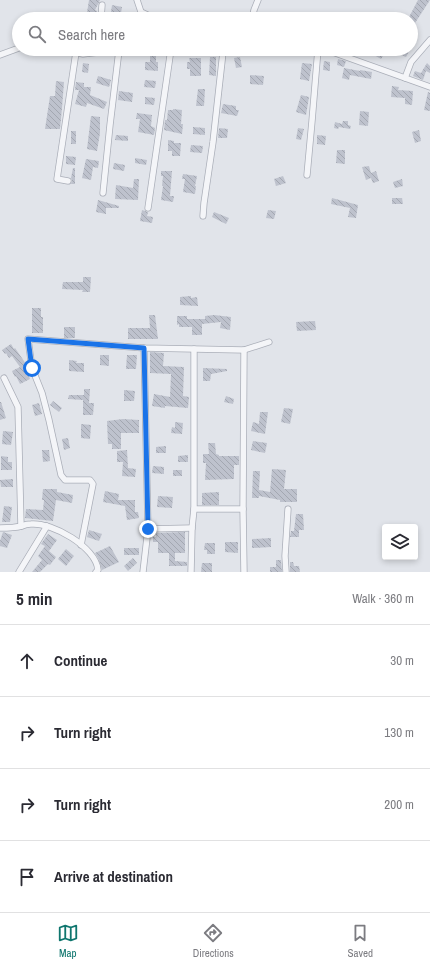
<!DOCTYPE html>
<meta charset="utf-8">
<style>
:root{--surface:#fff;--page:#f7f7f7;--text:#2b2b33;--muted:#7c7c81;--line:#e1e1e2;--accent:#0f766e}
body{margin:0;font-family:"Archivo Narrow",sans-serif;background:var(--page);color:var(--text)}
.controls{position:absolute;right:12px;bottom:12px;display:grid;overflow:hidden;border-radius:4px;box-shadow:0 2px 6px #0003}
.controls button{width:36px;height:36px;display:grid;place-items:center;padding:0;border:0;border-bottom:1px solid var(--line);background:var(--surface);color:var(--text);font:20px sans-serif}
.stop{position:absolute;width:12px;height:12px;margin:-9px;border:3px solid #1a73e8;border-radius:50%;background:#fff}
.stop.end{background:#1a73e8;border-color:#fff;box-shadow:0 1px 4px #0008}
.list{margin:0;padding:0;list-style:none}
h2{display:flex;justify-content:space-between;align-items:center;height:52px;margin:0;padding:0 16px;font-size:17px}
h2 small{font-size:13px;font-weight:400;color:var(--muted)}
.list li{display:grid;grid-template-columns:26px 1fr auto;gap:12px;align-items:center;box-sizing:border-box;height:72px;padding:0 16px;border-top:1px solid var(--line)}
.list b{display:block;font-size:15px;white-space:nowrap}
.list em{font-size:13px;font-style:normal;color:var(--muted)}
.icon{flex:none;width:22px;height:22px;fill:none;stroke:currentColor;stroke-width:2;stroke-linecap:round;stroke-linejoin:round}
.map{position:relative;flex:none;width:430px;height:572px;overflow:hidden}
.search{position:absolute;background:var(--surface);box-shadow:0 2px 6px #0003;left:12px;right:12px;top:12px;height:44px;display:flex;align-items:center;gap:10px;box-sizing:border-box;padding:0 14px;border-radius:22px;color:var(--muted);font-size:15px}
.sheet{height:340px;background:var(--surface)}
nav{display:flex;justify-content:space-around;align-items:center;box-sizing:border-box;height:56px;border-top:1px solid var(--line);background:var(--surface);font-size:11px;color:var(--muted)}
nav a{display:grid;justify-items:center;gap:2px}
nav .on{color:var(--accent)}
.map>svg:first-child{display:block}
</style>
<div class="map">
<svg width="430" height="572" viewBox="0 0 430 572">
<defs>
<pattern id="building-back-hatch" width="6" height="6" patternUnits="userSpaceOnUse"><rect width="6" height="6" fill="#bec2cd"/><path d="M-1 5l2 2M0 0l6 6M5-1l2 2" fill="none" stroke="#a3a7b1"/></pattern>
</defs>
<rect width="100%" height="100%" fill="#e1e4ea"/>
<g fill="url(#building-back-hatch)">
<polygon points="89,0 100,0 95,10 97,11 97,19 86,19"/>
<polygon points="418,0 430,0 415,23 411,20 411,19 408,19"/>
<polygon points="112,5 122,7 120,19 110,19"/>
<polygon points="378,49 387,49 381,59 374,55"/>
<polygon points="390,49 410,49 406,57"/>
<polygon points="150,52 156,52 156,62 158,62 158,71 145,70 145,62 150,62"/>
<polygon points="210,57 216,57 216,76 209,75"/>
<polygon points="240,57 242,67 236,68 234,58"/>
<polygon points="189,58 201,58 201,76 190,76 190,69 187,69 187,62 190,62"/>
<polygon points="338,59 346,61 344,67 337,65"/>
<polygon points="324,61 330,62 330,71 323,70"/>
<polygon points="83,63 89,64 88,73 82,72"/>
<polygon points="302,63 312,64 309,81 300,79"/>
<polygon points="427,63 430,66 430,73 426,71 423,80 413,76 415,71 421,73"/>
<polygon points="344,68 360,71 360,70 372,72 371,79 350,75 349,80 342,78"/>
<polygon points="250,75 264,76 263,85 250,84"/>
<polygon points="98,76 111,80 109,87 96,83"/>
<polygon points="145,80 156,81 155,88 144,87"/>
<polygon points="56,81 64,82 62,108 60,129 45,129 50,96 55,96"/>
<polygon points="76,82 84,83 84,87 91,87 90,95 107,102 104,109 87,103 86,107 75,104 79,90 75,90"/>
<polygon points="392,86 399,87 398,90 413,91 412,105 405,104 405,98 391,97"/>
<polygon points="198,89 205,89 204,106 196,106"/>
<polygon points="119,91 133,93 132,102 118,100"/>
<polygon points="428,92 430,93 430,111 424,110"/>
<polygon points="301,95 309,97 306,115 296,112"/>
<polygon points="145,97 155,98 154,105 145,104"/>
<polygon points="223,104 236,106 236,110 239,110 237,116 221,113"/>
<polygon points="173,109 182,110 181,124 183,124 182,134 164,130 165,120 167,120 168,110 173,110"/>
<polygon points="360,111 369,112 368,126 359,125"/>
<polygon points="137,113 152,115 151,126 155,128 154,135 138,132 140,119 136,119"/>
<polygon points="91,116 100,117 100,133 97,151 87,149"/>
<polygon points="343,121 348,121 348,125 351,126 350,129 339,127 338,129 334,128 335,122 342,124"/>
<polygon points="193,127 205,128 205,135 193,134"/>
<polygon points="219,128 228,129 227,138 218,138"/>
<polygon points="298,128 304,129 301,140 296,139"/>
<polygon points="419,130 421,141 415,143 412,132"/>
<rect x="71" y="131" width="5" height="13"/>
<polygon points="116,135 128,136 128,141 115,140"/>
<polygon points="317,135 326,136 325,145 317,144"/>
<polygon points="168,140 174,141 174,143 181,143 180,156 172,156 172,151 168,151"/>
<polygon points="191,145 203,146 202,153 190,152"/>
<polygon points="337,150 345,150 345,164 336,163"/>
<polygon points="66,156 76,157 75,165 66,164"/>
<polygon points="135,158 147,160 146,165 135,163"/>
<polygon points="86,159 99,161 98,168 93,167 91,180 82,178"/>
<polygon points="114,163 125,165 124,171 113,169"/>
<polygon points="369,166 371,173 376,171 379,181 373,183 371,178 366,180 362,167"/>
<polygon points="73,168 75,168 75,184 71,184 72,180 71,178"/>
<polygon points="161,171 172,171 170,196 174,196 173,202 161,200 163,186 162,186 163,176 161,176"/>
<polygon points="183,174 197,176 195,186 196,186 195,194 183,192 185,179 182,179"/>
<polygon points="283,176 286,183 276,186 274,179"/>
<polygon points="134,179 139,179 138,200 115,199 116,185 133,188"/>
<polygon points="402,179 403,186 395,188 393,182"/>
<polygon points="332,198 358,205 356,218 348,217 350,208 331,204"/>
<polygon points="392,198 402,198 403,204 392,204"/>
<polygon points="98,200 119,206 119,208 106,208 106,214 96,212"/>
<polygon points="142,210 148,212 147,216 153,217 152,223 140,221"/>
<polygon points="268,210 276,211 274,219 266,218"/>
<polygon points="214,212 229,218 226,224 212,217"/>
<polygon points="83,277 91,277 90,292 82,292 83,290 62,289 63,282 83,282"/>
<polygon points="191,296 191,298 197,297 198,306 180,305 180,297"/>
<polygon points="32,308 41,308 41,317 43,317 43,333 32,333"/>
<polygon points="149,315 155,315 158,339 128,339 128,328 150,328"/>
<polygon points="214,315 231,317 230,330 220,328 221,322 202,324 202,335 192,335 192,327 179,327 179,324 177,325 177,316 187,316 187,319 205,319 205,316"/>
<polygon points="315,321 316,330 297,331 296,322"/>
<rect x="64" y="327" width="11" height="11"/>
<polygon points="11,344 14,349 15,348 26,364 28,370 26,371 30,379 20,384 16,376 15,377 12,371 20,367 12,356 9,358 6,353 5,354 2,350"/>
<polygon points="150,352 164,353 163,366 184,367 183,396 189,397 188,408 165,406 165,408 152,406 154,394 170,397 171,374 150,373"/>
<polygon points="100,355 109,355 109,366 100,365"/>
<polygon points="127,355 137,355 136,369 126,369"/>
<polygon points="69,360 77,361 76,363 84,363 84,372 69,371"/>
<polygon points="203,368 227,369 227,371 211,374 210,381 203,381"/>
<polygon points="84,389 90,389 89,403 94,403 93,415 83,415 83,400 68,399 69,395 84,395"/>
<polygon points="124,390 135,391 134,401 124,401"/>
<polygon points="226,396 234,399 233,404 224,402"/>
<polygon points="53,401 62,408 59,412 50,405"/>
<polygon points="0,402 1,402 6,418 0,420"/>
<polygon points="39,403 42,414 35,416 32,405"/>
<polygon points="284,408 293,409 290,424 281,422"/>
<polygon points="260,412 268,412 265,434 251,431 253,422 259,424"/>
<polygon points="123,419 139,420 139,433 121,433 121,449 112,449 112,444 108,444 107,421"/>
<polygon points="175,422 183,423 182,434 171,433 172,427 175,428"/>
<polygon points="81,424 91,425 90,439 81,438"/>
<polygon points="3,431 13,432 11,445 2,444"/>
<polygon points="68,438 70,448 64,450 62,439"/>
<polygon points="253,441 267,443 265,453 251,450"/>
<polygon points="208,443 215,443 216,454 219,455 219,456 239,456 239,465 234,465 234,479 205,480 206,463 203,463 203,454 209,454"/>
<polygon points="166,446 166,453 156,453 156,447"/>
<polygon points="42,450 49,450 50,461 43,462"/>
<polygon points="127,450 128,468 136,469 135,477 122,476 123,462 117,462 117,451"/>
<polygon points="188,455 188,462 178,462 178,456"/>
<polygon points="1,456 8,457 8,462 12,462 12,470 1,470"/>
<polygon points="153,466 164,467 164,474 152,473"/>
<polygon points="272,469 286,470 284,489 297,489 297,502 280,502 280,500 259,496 259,498 252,498 253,471 260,471 259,490 270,492"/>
<rect x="173" y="470" width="9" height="6"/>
<polygon points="13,479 13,487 1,487 0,480"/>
<polygon points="43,489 57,489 57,492 73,495 72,503 56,500 53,521 25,518 26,509 43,510 44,500 42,500"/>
<polygon points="105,491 119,494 118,500 135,500 135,512 138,512 139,518 127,520 125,506 103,502"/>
<polygon points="219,492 219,505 202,505 202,493"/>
<polygon points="158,496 173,497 172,508 157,507"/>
<polygon points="4,506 12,507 10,522 2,522"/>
<polygon points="296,514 303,514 304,530 299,530 299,537 290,537 291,531 294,531"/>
<polygon points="89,530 102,534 99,541 87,537"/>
<polygon points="3,532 12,535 7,548 0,546 0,541"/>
<polygon points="185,532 185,553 175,553 175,561 187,562 187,566 169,566 169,553 158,553 158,542 153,542 153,537 156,537 156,533"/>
<polygon points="48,534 57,540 49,551 56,557 50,565 48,564 40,572 32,572 42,560 38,556 45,546 41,544"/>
<polygon points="271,538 271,547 252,548 252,539"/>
<polygon points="225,542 238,542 238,553 225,552"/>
<polygon points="205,543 215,543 215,554 207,554 207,550 204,550"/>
<polygon points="110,546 119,562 102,570 99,560 95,553"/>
<rect x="124" y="548" width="15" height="7"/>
<polygon points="66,549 74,556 66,566 58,559"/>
<polygon points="133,558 137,563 128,571 124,566"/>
<polygon points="276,560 281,560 282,572 270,572 270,567 276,567"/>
<polygon points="290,562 293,562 294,566 299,566 300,572 290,572"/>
<polygon points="202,563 212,563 212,572 201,572"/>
</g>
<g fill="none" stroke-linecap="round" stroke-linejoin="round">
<g stroke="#aaaeb8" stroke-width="7">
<g id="street">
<polyline points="137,0 141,12 156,19"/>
<polyline points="101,19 102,5"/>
<polyline points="252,19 254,10 258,0"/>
<polyline points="59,49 83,54 125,49"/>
<polyline points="211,49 223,52 240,49"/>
<polyline points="324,49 430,87"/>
<polyline points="0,55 19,48"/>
<polyline points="405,78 411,62 430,40"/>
<polyline points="307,175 312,121 318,49"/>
<polyline points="68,181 57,179 76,52"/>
<polyline points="103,193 110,125 119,50"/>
<polyline points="148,208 171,49"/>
<polyline points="203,216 204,203 213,142 223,52"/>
<polyline points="4,378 18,407 21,526"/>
<polyline points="194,509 243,509"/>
<path d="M0 528C7 528 14 528 22 526 24 525 28 524 31 524 52 522 96 547 98 570L96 572"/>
<polyline points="148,529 192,528"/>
<polyline points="81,545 93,484 90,480 65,480 61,475 49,420 42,393 32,368 28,339 144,348 244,350 269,342"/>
<polyline points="19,572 47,526"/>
<polyline points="143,572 148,529 144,348"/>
<polyline points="191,572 192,528 194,509 194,349"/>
<polyline points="244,572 243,509 244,350"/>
<polyline points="286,572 285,556 288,509"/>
</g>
</g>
<use href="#street" stroke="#f4f5f8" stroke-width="5.5"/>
</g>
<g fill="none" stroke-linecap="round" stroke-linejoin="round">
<polyline stroke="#1a73e8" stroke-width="5" points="32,368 28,339 144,348 148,529"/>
</g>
</svg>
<div class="controls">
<button><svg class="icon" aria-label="layers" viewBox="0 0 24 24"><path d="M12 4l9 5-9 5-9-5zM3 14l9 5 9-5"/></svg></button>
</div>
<div class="stop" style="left:32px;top:368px"></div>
<div class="stop end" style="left:148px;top:529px"></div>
<div class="search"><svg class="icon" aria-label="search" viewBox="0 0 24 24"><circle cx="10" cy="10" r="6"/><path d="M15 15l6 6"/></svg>Search here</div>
</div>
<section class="sheet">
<h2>5 min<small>Walk · 360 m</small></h2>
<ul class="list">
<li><svg class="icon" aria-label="ahead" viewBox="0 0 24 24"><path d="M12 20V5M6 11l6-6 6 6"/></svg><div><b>Continue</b></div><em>30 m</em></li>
<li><svg class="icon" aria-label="right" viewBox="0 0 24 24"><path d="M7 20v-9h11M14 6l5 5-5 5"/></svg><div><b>Turn right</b></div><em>130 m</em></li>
<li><svg class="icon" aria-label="right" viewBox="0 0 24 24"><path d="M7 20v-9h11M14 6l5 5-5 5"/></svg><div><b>Turn right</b></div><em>200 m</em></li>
<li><svg class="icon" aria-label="arrive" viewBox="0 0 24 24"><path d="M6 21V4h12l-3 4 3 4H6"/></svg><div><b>Arrive at destination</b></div></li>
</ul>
</section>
<nav>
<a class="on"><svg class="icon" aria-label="map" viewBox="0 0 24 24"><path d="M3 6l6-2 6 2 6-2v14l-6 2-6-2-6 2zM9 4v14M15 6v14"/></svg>Map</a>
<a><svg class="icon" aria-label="directions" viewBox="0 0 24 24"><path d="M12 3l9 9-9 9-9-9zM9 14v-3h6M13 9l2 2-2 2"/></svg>Directions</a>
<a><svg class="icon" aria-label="saved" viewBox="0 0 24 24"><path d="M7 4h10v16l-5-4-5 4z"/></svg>Saved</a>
</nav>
